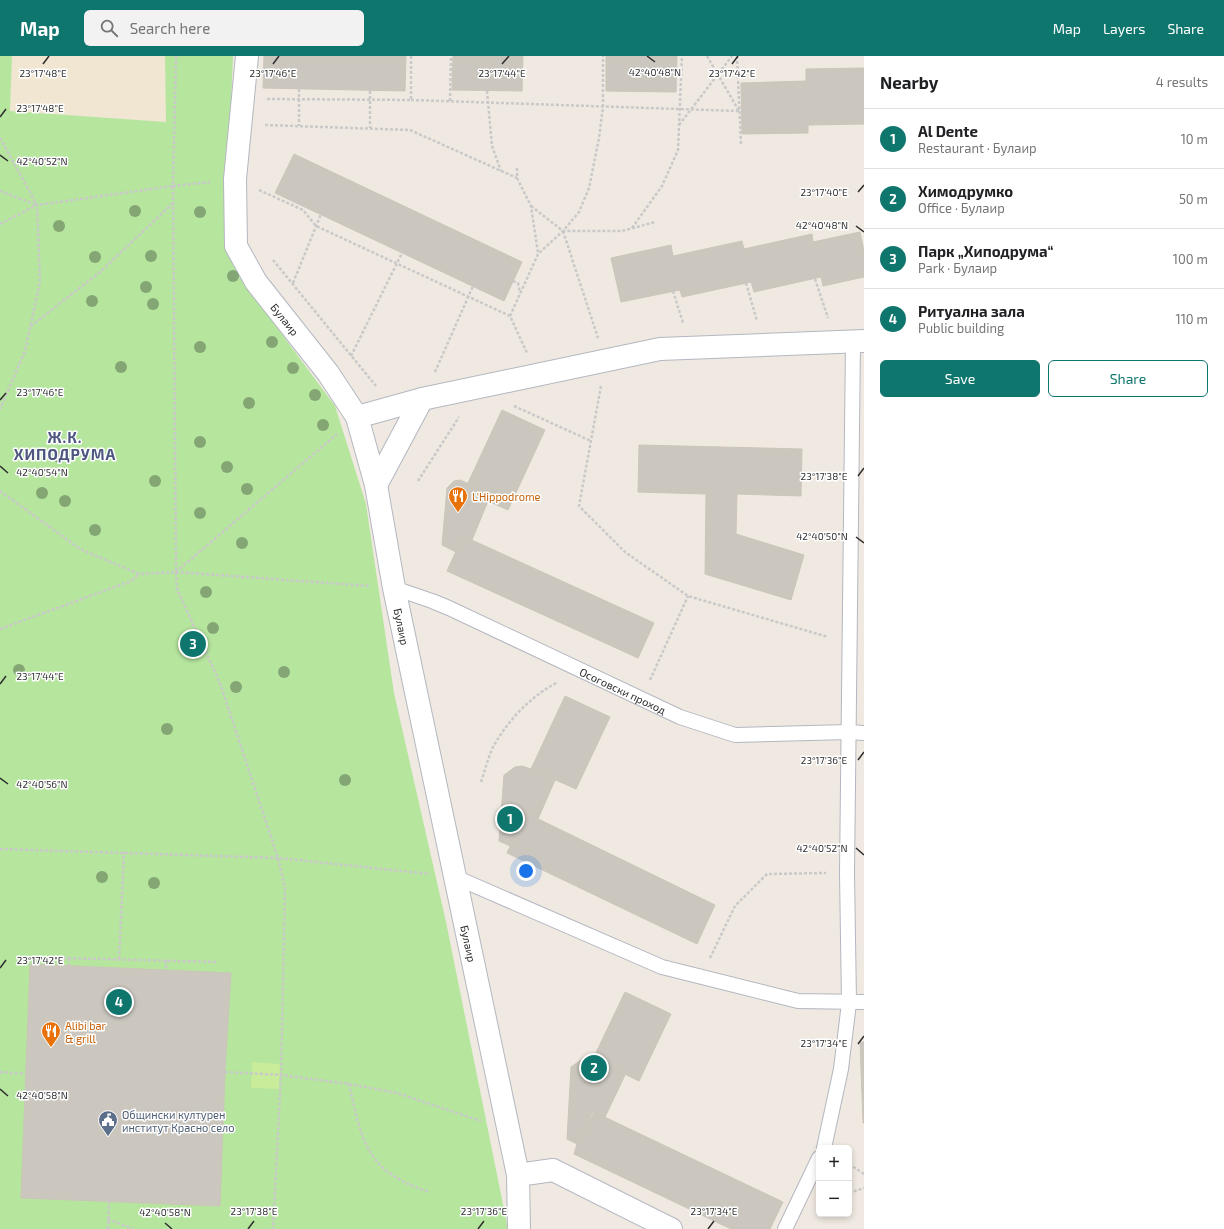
<!DOCTYPE html>
<meta charset="utf-8">
<style>
:root{--surface:#fff;--page:#f2f2f2;--text:#202124;--muted:#757577;--line:#e0e0e0;--accent:#0f766e}
body{margin:0;font-family:"Exo 2",sans-serif;background:var(--page);color:var(--text)}
.controls{position:absolute;right:12px;bottom:12px;display:grid;overflow:hidden;border-radius:6px;box-shadow:0 2px 6px #0003}
.controls button{width:36px;height:36px;display:grid;place-items:center;padding:0;border:0;border-bottom:1px solid var(--line);background:var(--surface);color:var(--text);font:20px sans-serif}
.you{position:absolute;left:526px;top:815px;width:14px;height:14px;margin:-10px;border:3px solid #fff;border-radius:50%;background:#1a73e8;box-shadow:0 0 0 6px #1a73e833}
.badge{display:grid;place-items:center;width:26px;height:26px;border-radius:50%;background:var(--accent);color:#fff;font-size:13px;font-weight:700}
.pin{position:absolute;translate:-50% -50%;border:2px solid #fff;box-shadow:0 1px 4px #0006}
.list{margin:0;padding:0;list-style:none}
h2{display:flex;justify-content:space-between;align-items:center;height:52px;margin:0;padding:0 16px;font-size:17px}
h2 small{font-size:13px;font-weight:400;color:var(--muted)}
.list li{display:grid;grid-template-columns:26px 1fr auto;gap:12px;align-items:center;box-sizing:border-box;height:60px;padding:0 16px;border-top:1px solid var(--line)}
.list b{display:block;font-size:15px;white-space:nowrap}
.list p{margin:0;font-size:13px;white-space:nowrap;color:var(--muted)}
.list em{font-size:13px;font-style:normal;color:var(--muted)}
.actions{display:flex;gap:8px;padding:12px 16px}
.actions a{flex:1;padding:9px 0;border:1px solid var(--accent);border-radius:6px;text-align:center;font-size:14px;color:var(--accent)}
.actions .main{background:var(--accent);color:#fff}
.icon{flex:none;width:22px;height:22px;fill:none;stroke:currentColor;stroke-width:2;stroke-linecap:round;stroke-linejoin:round}
.map{position:relative;flex:none;width:864px;height:1173px;overflow:hidden}
header{display:flex;align-items:center;gap:24px;box-sizing:border-box;height:56px;padding:0 20px;background:var(--accent);color:#fff}
header strong{font-size:19px}
nav{display:flex;gap:22px;margin-inline-start:auto;font-size:14px}
.search{width:280px;height:36px;background:var(--page);display:flex;align-items:center;gap:10px;box-sizing:border-box;padding:0 14px;border-radius:6px;color:var(--muted);font-size:15px}
main{display:flex}
aside{flex:1;background:var(--surface)}
.map>svg:first-child{display:block}
</style>
<header>
<strong>Map</strong>
<div class="search"><svg class="icon" aria-label="search" viewBox="0 0 24 24"><circle cx="10" cy="10" r="6"/><path d="M15 15l6 6"/></svg>Search here</div>
<nav><a>Map</a><a>Layers</a><a>Share</a></nav>
</header>
<main>
<div class="map">
<svg width="864" height="1173" viewBox="0 0 864 1173">
<rect width="100%" height="100%" fill="#efe9e1"/>
<polygon fill="#f0e6d1" points="12,0 165,0 166,66 10,55"/>
<polygon fill="#b6e59e" points="0,0 12,0 10,55 166,66 165,0 233,0 225,192 247,231 335,350 366,448 394,637 446,866 508,1173 0,1173"/>
<polygon fill="#c9ec9a" points="252,1006 280,1008 279,1033 251,1032"/>
<g fill="#cbc7bf" stroke="#cbc5ba">
<polygon points="264,0 406,0 405,35 263,32"/>
<polygon points="453,0 523,0 522,35 452,34"/>
<polygon points="606,0 677,0 676,36 606,35"/>
<polygon points="864,12 864,68 808,69 808,77 742,78 741,27 806,25 806,13"/>
<polygon points="294,98 522,206 504,245 275,137"/>
<polygon points="860,176 864,195 864,221 823,230 821,221 754,236 751,226 682,241 680,234 621,246 611,202 671,189 673,200 742,185 744,193 812,178 813,186"/>
<polygon points="502,354 545,374 508,454 476,440 480,433 468,427"/>
<polygon points="639,389 802,393 801,440 737,438 736,478 804,499 791,544 705,518 706,438 638,436"/>
<polygon points="460,424 480,433 476,440 488,445 472,484 463,480 456,496 442,489 447,432 454,425"/>
<polygon points="463,480 654,567 638,602 447,515"/>
<polygon points="565,640 610,661 576,733 531,713"/>
<polygon points="522,710 531,713 555,724 538,763 526,757 510,790 499,785 504,719 515,711"/>
<polygon points="526,757 715,849 697,888 507,797"/>
<polygon points="30,908 231,917 225,1016 220,1150 21,1142"/>
<polygon points="625,936 671,958 639,1025 593,1003"/>
<polygon points="860,986 864,986 864,1067 863,1067"/>
<polygon points="588,1002 593,1003 625,1019 605,1061 593,1055 577,1088 567,1083 571,1011 581,1004"/>
<polygon points="594,1056 783,1146 770,1173 731,1173 574,1098 577,1088"/>
</g>
<g fill="none" stroke-linecap="round" stroke-linejoin="round">
<g stroke="#b4b7c1" stroke-width="16">
<g id="lane">
<path id="s1" d="M394 532 432 545 449 552 680 661 735 679 849 676 864 677"/>
<polyline points="455,821 662,911 798,945 864,946"/>
<polyline points="824,1092 841,1013 849,947 847,817 853,285"/>
<polyline points="785,1173 819,1102"/>
</g>
</g>
<g stroke="#b4b7c1" stroke-width="24">
<g id="street">
<path id="s2" d="M247 0 235 123 236 190 256 226 328 317 357 361 376 429 394 532 518 1119 519 1173"/>
<polyline points="357,361 422,343 660,293 864,285"/>
<polyline points="376,429 422,343"/>
<polyline points="518,1119 553,1114 671,1173"/>
</g>
</g>
<g stroke="#c9c9c9" stroke-width="2.5" stroke-dasharray="3 2" stroke-linecap="butt">
<polyline points="176,0 173,130 210,126"/>
<polyline points="707,0 739,55"/>
<polyline points="737,0 741,88"/>
<polyline points="299,33 299,70"/>
<polyline points="370,35 370,72"/>
<polyline points="487,35 492,90 501,115"/>
<polyline points="267,43 411,44 411,0"/>
<polyline points="411,44 739,55"/>
<polyline points="450,45 451,0"/>
<polyline points="265,69 410,74 517,122"/>
<polyline points="679,69 732,0"/>
<polyline points="0,82 37,149 40,226 25,295 0,353"/>
<polyline points="517,112 517,122 531,150 538,197"/>
<polyline points="259,134 303,154 316,170 510,260 527,297"/>
<polyline points="0,135 37,149"/>
<polyline points="531,150 563,175 622,175 655,166"/>
<polyline points="0,168 37,149 173,130 176,516 177,533 220,627 278,802 285,832 281,1019 273,1173"/>
<polyline points="632,172 662,130 678,94 682,0"/>
<polyline points="563,175 598,282"/>
<polyline points="273,204 376,330"/>
<polyline points="815,223 828,262"/>
<polyline points="513,225 518,227 520,237"/>
<polyline points="293,227 321,158"/>
<polyline points="746,227 757,265"/>
<polyline points="673,235 683,267"/>
<polyline points="510,260 538,198 563,175 579,156 589,132 599,82 603,51 603,0"/>
<polyline points="31,270 100,216 173,147"/>
<polyline points="351,300 402,197"/>
<polyline points="435,316 473,230"/>
<polyline points="601,330 579,450 625,496 688,540 828,581"/>
<polyline points="514,350 591,385"/>
<polyline points="418,425 459,361"/>
<polyline points="0,435 80,493 139,518 176,516 370,530"/>
<polyline points="176,516 337,378"/>
<polyline points="0,573 131,525 139,518"/>
<polyline points="650,624 688,540"/>
<path d="M481 726C485 714 488 702 493 691 508 664 531 640 558 626"/>
<polyline points="0,793 278,802 430,818"/>
<polyline points="23,901 216,906"/>
<polyline points="69,902 69,909"/>
<polyline points="710,902 735,850 767,818 826,817"/>
<polyline points="119,903 124,796"/>
<polyline points="166,904 166,914"/>
<polyline points="0,1016 26,1018"/>
<polyline points="225,1016 281,1019 349,1028 397,1037 481,1065"/>
<path d="M349 1028C356 1057 361 1096 388 1116 400 1125 414 1131 429 1136"/>
<polyline points="849,1108 864,1118"/>
<polyline points="849,1137 864,1132"/>
<polyline points="108,1163 133,1173"/>
<polyline points="108,1173 109,1145"/>
</g>
<use href="#lane" stroke="#fff" stroke-width="14"/>
<use href="#street" stroke="#fff" stroke-width="22"/>
</g>
<g fill="#84a574">
<circle cx="135" cy="155" r="6"/>
<circle cx="200" cy="156" r="6"/>
<circle cx="59" cy="170" r="6"/>
<circle cx="151" cy="200" r="6"/>
<circle cx="95" cy="201" r="6"/>
<circle cx="233" cy="220" r="6"/>
<circle cx="146" cy="231" r="6"/>
<circle cx="92" cy="245" r="6"/>
<circle cx="153" cy="248" r="6"/>
<circle cx="272" cy="286" r="6"/>
<circle cx="200" cy="291" r="6"/>
<circle cx="121" cy="311" r="6"/>
<circle cx="293" cy="312" r="6"/>
<circle cx="315" cy="339" r="6"/>
<circle cx="249" cy="347" r="6"/>
<circle cx="323" cy="369" r="6"/>
<circle cx="200" cy="386" r="6"/>
<circle cx="59" cy="401" r="6"/>
<circle cx="227" cy="411" r="6"/>
<circle cx="155" cy="425" r="6"/>
<circle cx="247" cy="433" r="6"/>
<circle cx="42" cy="437" r="6"/>
<circle cx="65" cy="445" r="6"/>
<circle cx="200" cy="457" r="6"/>
<circle cx="95" cy="474" r="6"/>
<circle cx="242" cy="487" r="6"/>
<circle cx="206" cy="536" r="6"/>
<circle cx="213" cy="572" r="6"/>
<circle cx="19" cy="614" r="6"/>
<circle cx="284" cy="616" r="6"/>
<circle cx="236" cy="631" r="6"/>
<circle cx="167" cy="673" r="6"/>
<circle cx="345" cy="724" r="6"/>
<circle cx="102" cy="821" r="6"/>
<circle cx="154" cy="827" r="6"/>
</g>
<path fill="none" stroke="#2e2e2e" stroke-width="1.5" d="M647 0 655 6M43 8 49 0M273 8 279 0M502 8 509 0M732 8 738 0M0 61 6 53M0 99 8 105M858 136 864 129M856 170 864 176M0 344 6 337M0 410 8 417M858 420 864 412M856 481 864 487M0 628 6 620M858 704 864 696M0 722 8 728M856 792 864 799M0 912 6 904M858 988 864 980M0 1033 8 1040M165 1167 172 1173M248 1173 254 1165M478 1173 484 1165M708 1173 714 1165"/>
<defs>
<g id="restaurant-pin" transform="scale(1)"><path d="M0 17L-7.5 6A9.5 9.5 0 1 1 7.5 6Z" fill="#e8710a" stroke="#fff"/><path d="M-5-6h1v4h1v-4h1v4h1v-4h1v5L-1.5 .5V6h-2V.5L-5-1ZM5-6V6H3V1.5H1.5Q1.5-4 5-6Z" fill="#fff"/></g>
<g id="civic-pin" transform="scale(1)"><path d="M0 17L-7.5 6A9.5 9.5 0 1 1 7.5 6Z" fill="#5c6f8a" stroke="#fff"/><path d="M-.6-6.5H3V-4.5H.6V-3L4-1V1h2V6H-6V1h2V-1L-.6-3ZM-1.2 2.5V6h2.4V2.5Z" fill="#fff"/></g>
</defs>
<g fill-rule="evenodd">
<use href="#restaurant-pin" x="458" y="440"/>
<use href="#restaurant-pin" x="51" y="975"/>
<use href="#civic-pin" x="108" y="1064"/>
</g>
<g text-anchor="middle" dominant-baseline="central" stroke-width="3" stroke-linejoin="round" paint-order="stroke">
<g font-size="11" fill="#2e2e2e" stroke="#fff">
<text stroke="none"><textPath href="#s2" startOffset="279">Булаир</textPath></text>
<text stroke="none"><textPath href="#s2" startOffset="615">Булаир</textPath></text>
<text stroke="none"><textPath href="#s1" startOffset="251">Осоговски проход</textPath></text>
<text stroke="none"><textPath href="#s2" startOffset="939">Булаир</textPath></text>
</g>
<g font-size="11" fill="#c56008" stroke="#fff" text-anchor="start">
<text x="472" y="440">L'Hippodrome</text>
<text x="65" y="969">Alibi bar<tspan x="65" dy="13">&amp; grill</tspan></text>
</g>
<g font-size="11" fill="#4e5e75" stroke="#fff" text-anchor="start">
<text x="122" y="1058">Общински културен<tspan x="122" dy="13">институт Красно село</tspan></text>
</g>
<g font-size="15" font-weight="bold" letter-spacing="1" fill="#4d5680" stroke="#fff">
<text x="65" y="381">Ж.К.<tspan x="65" dy="17">ХИПОДРУМА</tspan></text>
</g>
</g>
<g font-size="10" text-anchor="middle" fill="#2e2e2e" stroke="#fff" stroke-width="3" stroke-linejoin="round" paint-order="stroke">
<text x="655" y="20">42°40'48"N</text>
<text x="43" y="21">23°17'48"E</text>
<text x="273" y="21">23°17'46"E</text>
<text x="502" y="21">23°17'44"E</text>
<text x="732" y="21">23°17'42"E</text>
<text x="40" y="56">23°17'48"E</text>
<text x="42" y="109">42°40'52"N</text>
<text x="824" y="140">23°17'40"E</text>
<text x="822" y="173">42°40'48"N</text>
<text x="40" y="340">23°17'46"E</text>
<text x="42" y="420">42°40'54"N</text>
<text x="824" y="424">23°17'38"E</text>
<text x="822" y="484">42°40'50"N</text>
<text x="40" y="624">23°17'44"E</text>
<text x="824" y="708">23°17'36"E</text>
<text x="42" y="732">42°40'56"N</text>
<text x="822" y="796">42°40'52"N</text>
<text x="40" y="908">23°17'42"E</text>
<text x="824" y="991">23°17'34"E</text>
<text x="42" y="1043">42°40'58"N</text>
<text x="254" y="1159">23°17'38"E</text>
<text x="484" y="1159">23°17'36"E</text>
<text x="714" y="1159">23°17'34"E</text>
<text x="165" y="1160">42°40'58"N</text>
</g>
</svg>
<div class="controls">
<button>+</button>
<button>−</button>
</div>
<div class="you"></div>
<div class="pin badge" style="left:510px;top:763px">1</div>
<div class="pin badge" style="left:594px;top:1012px">2</div>
<div class="pin badge" style="left:193px;top:588px">3</div>
<div class="pin badge" style="left:119px;top:946px">4</div>
</div>
<aside>
<h2>Nearby<small>4 results</small></h2>
<ul class="list">
<li><span class="badge">1</span><div><b>Al Dente</b><p>Restaurant · Булаир</p></div><em>10 m</em></li>
<li><span class="badge">2</span><div><b>Химодрумко</b><p>Office · Булаир</p></div><em>50 m</em></li>
<li><span class="badge">3</span><div><b>Парк „Хиподрума“</b><p>Park · Булаир</p></div><em>100 m</em></li>
<li><span class="badge">4</span><div><b>Ритуална зала</b><p>Public building</p></div><em>110 m</em></li>
</ul>
<div class="actions"><a class="main">Save</a><a>Share</a></div>
</aside>
</main>
